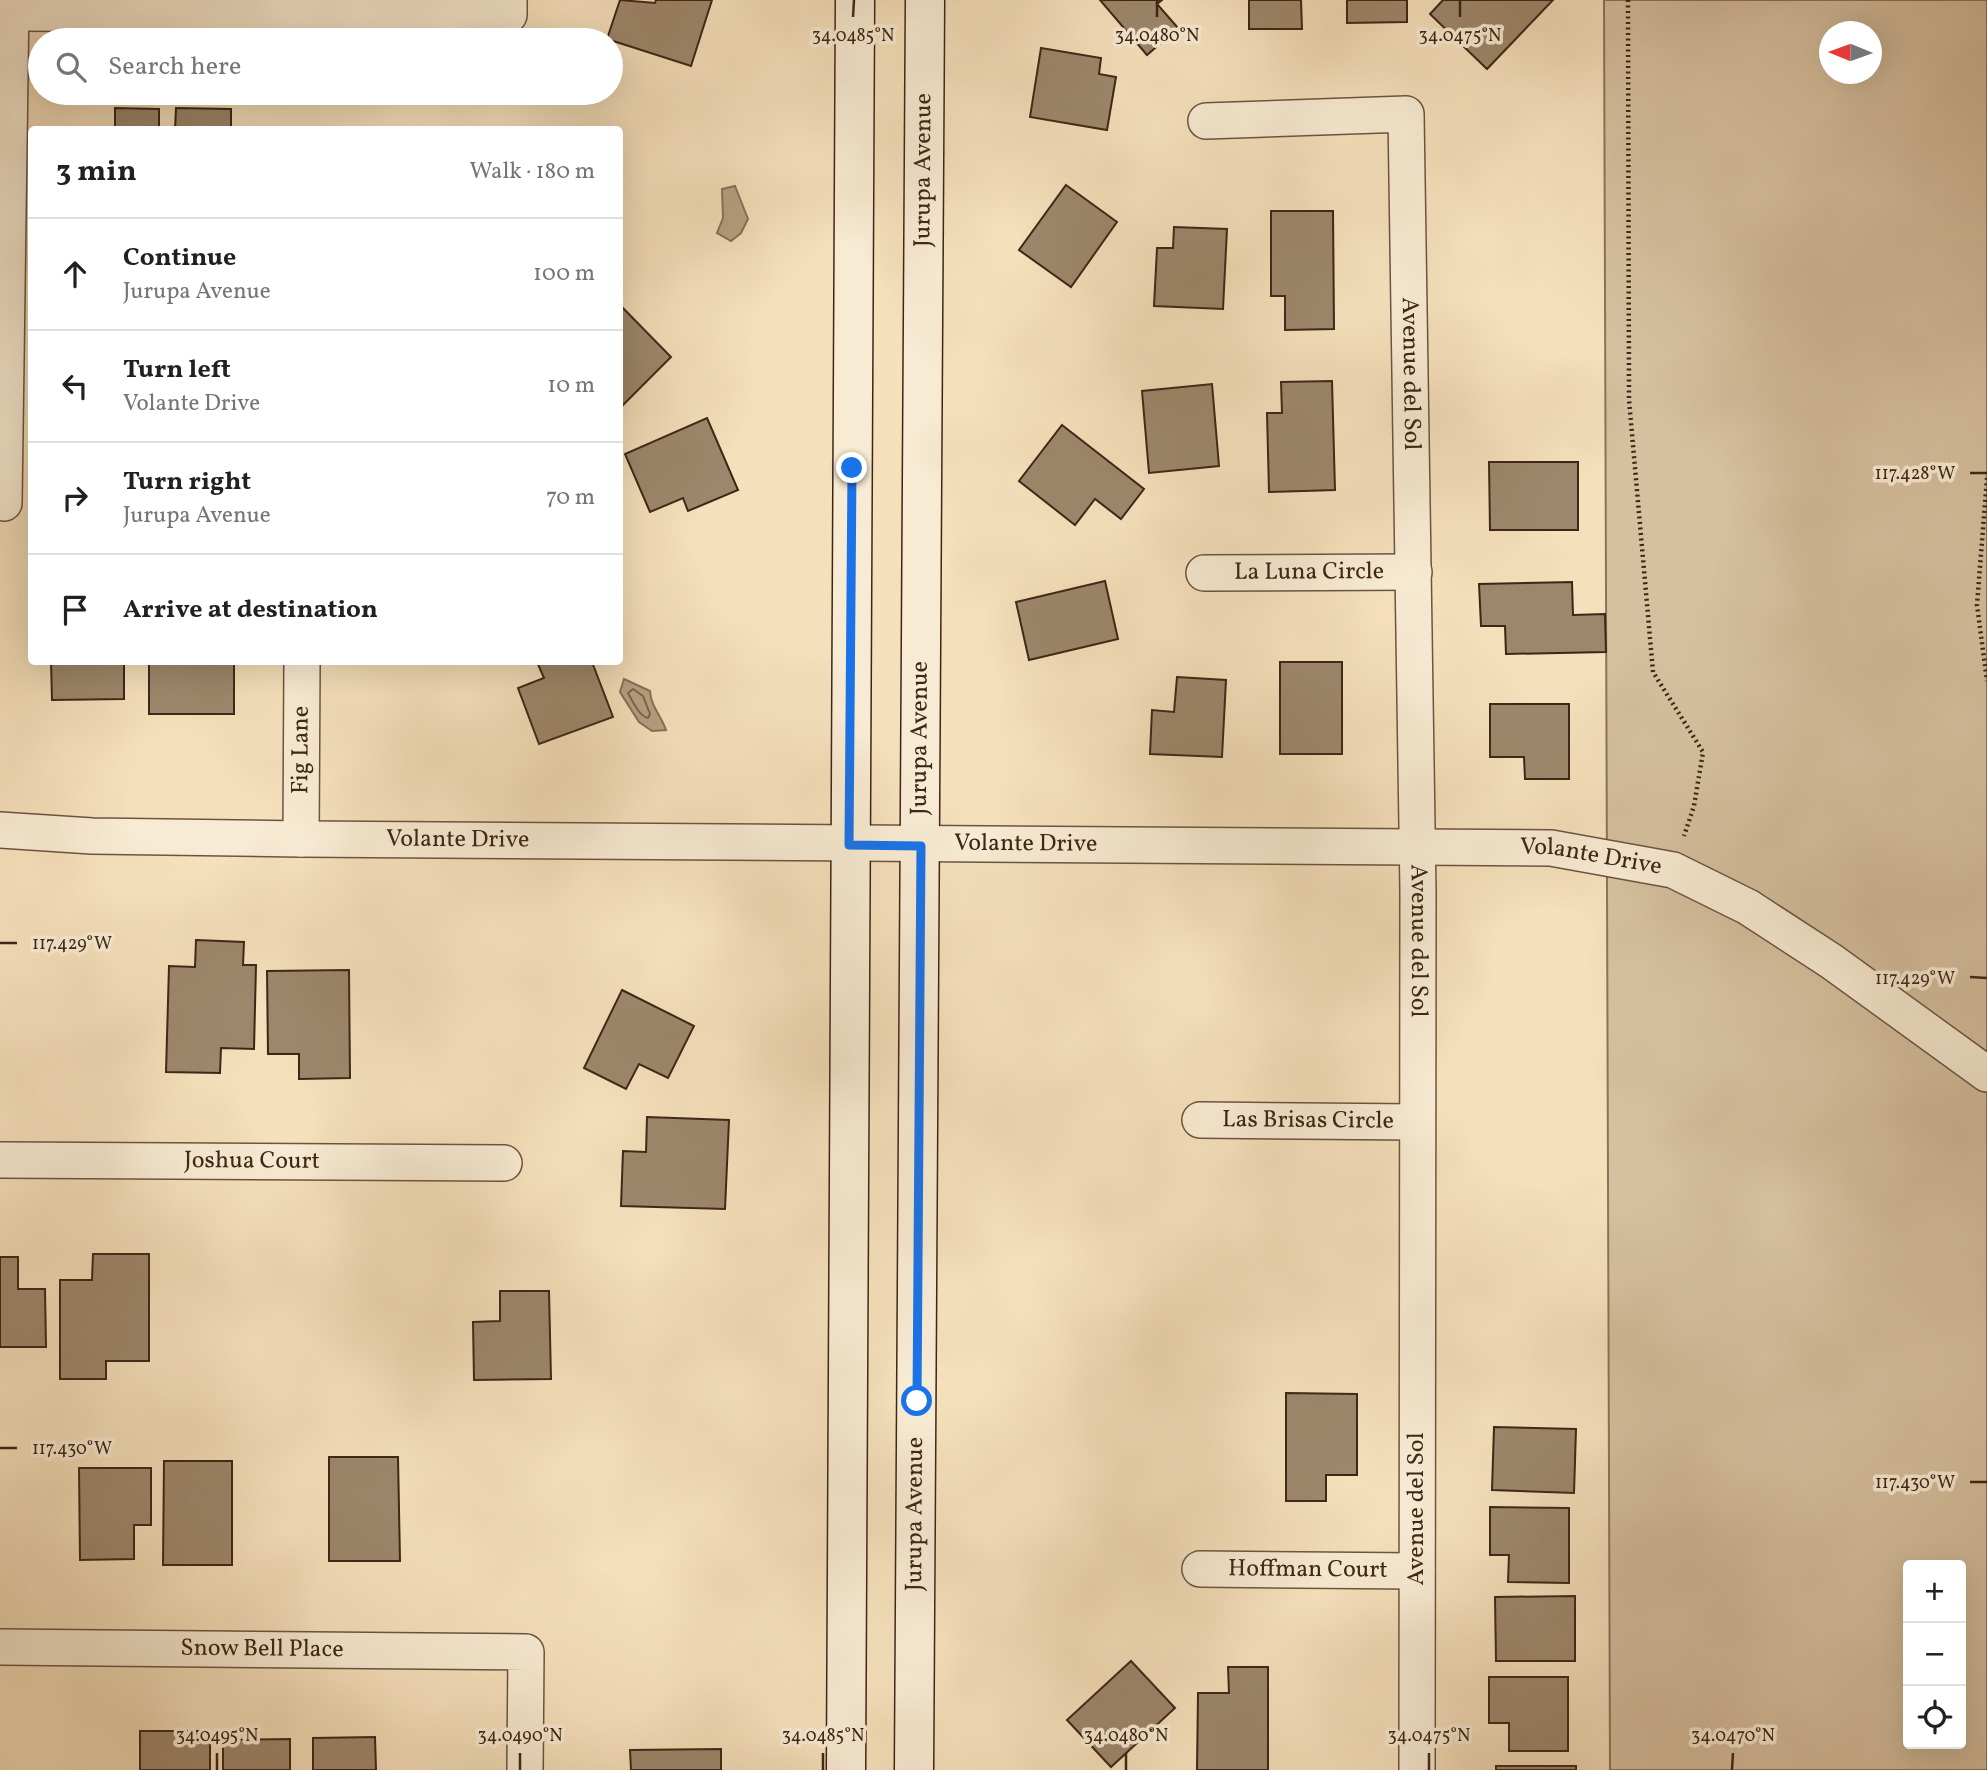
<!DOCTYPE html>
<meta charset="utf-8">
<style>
:root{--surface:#fff;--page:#f2f2f2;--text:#202124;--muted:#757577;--line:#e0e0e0}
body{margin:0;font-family:Vollkorn,serif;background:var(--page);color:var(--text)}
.controls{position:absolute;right:21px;bottom:21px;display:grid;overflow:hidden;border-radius:7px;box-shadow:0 7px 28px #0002}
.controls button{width:63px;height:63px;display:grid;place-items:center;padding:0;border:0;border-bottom:2px solid var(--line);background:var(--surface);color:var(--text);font:35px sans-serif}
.compass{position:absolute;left:1819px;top:21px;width:63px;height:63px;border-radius:50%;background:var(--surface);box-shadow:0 7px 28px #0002;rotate:271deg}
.stop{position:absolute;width:21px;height:21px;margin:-16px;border:5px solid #1a73e8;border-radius:50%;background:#fff}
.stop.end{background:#1a73e8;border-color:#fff;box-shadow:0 2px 7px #0008}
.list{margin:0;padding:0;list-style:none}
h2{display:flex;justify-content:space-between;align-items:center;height:91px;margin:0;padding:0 28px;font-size:30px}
h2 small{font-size:23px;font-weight:400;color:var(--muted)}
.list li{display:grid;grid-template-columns:46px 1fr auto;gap:21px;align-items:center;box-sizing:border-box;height:112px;padding:0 28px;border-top:2px solid var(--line)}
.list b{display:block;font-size:26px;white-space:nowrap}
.list p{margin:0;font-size:23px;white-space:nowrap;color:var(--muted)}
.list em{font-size:23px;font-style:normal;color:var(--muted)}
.icon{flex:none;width:38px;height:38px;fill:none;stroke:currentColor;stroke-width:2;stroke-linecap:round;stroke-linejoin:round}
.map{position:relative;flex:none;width:1987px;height:1770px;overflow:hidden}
.search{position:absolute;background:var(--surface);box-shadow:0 7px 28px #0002;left:28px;top:28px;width:595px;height:77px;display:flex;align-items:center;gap:18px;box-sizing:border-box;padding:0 24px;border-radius:38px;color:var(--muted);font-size:26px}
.panel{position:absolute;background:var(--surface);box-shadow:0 7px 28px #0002;left:28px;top:126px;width:595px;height:539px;border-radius:7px}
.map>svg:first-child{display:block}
</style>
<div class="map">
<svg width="1987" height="1770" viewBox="0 0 1987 1770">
<rect width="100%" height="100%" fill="#f5e0bb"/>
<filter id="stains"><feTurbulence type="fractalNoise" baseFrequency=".00286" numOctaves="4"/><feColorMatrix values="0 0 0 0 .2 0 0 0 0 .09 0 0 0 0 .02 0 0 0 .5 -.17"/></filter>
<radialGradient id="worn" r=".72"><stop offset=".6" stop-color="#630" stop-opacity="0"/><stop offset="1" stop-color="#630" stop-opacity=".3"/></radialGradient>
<path fill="#d6c09f" stroke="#8a735b" stroke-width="2" fill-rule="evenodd" d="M1604 0H1987V1770H1610ZM1829 32H1871V74H1829ZM1908 1565H1961V1744H1908Z"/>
<g fill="#b7a183" stroke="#877058" stroke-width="2">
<polygon points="735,186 748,219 741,233 731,241 717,233 723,218 722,189"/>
<path d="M624 679 650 691C651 707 661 715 666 730L652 731 639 722 620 692Z"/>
</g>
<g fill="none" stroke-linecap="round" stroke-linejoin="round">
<path stroke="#7a644d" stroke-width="2" d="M633 689 643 696 650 714 648 718C639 716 633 702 628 693Z"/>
</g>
<g fill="#9d876c" stroke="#3e2617" stroke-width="2">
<polygon points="620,0 655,3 656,0 712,0 691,66 607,39"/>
<polygon points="1100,0 1162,0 1157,4 1178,28 1147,55"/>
<polygon points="1249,0 1301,0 1302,29 1249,29"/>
<polygon points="1347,0 1407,0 1407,22 1347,23"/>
<polygon points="1443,0 1553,0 1487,69 1430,14"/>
<polygon points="1041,48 1101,58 1099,74 1116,77 1107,130 1030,117"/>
<polygon points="115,108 159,109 159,130 78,130 79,127 115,127"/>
<polygon points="176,108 231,109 231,130 175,130"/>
<polygon points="1066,185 1117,222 1071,287 1019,250"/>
<polygon points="1271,211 1333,211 1334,329 1285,330 1285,296 1271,296"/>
<polygon points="1174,227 1227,229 1223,309 1154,306 1157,248 1173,248"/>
<polygon points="620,305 671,357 620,408"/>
<polygon points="1332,381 1335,490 1269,492 1267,413 1282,413 1281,382"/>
<polygon points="1212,384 1219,466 1149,473 1142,391"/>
<polygon points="707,418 738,490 688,511 683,498 650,512 625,454"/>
<polygon points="1062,425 1144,489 1121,519 1095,499 1075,525 1019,481"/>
<polygon points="1489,462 1578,462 1578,530 1490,530"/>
<polygon points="1105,581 1118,639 1029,660 1016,602"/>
<polygon points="1572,582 1573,615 1605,614 1606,652 1506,654 1505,626 1481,626 1479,584"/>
<polygon points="51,662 124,662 124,699 52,700"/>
<rect x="149" y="662" width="85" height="52"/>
<polygon points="537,662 592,662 613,717 539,744 518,688 544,678"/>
<rect x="1280" y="662" width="62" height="92"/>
<polygon points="1177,677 1226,680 1222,757 1150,754 1152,710 1174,712"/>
<polygon points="1490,704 1569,704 1569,779 1525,779 1524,757 1490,757"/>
<polygon points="196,940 244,942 243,965 256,965 254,1049 221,1048 220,1073 166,1072 169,966 195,967"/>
<polygon points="349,970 350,1078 299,1079 299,1054 268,1054 267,971"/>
<polygon points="622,990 694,1026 668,1078 639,1064 626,1089 584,1068"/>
<polygon points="647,1117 729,1120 725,1209 621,1206 623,1151 646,1152"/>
<polygon points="93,1254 149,1254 149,1361 106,1361 106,1379 60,1379 60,1280 92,1280"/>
<polygon points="0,1257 18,1257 18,1289 45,1289 46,1347 0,1347"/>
<polygon points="500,1291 549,1291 551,1379 474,1380 473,1322 500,1321"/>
<polygon points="1286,1393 1357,1394 1357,1475 1326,1475 1326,1501 1286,1501"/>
<polygon points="1494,1427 1576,1429 1574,1493 1492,1490"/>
<polygon points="329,1457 398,1457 400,1561 329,1561"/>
<polygon points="164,1461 232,1461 232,1565 163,1565"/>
<polygon points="79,1468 151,1468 151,1525 134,1525 134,1559 80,1560"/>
<polygon points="1490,1507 1569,1508 1569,1583 1508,1582 1509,1555 1490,1555"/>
<polygon points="1575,1596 1575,1661 1496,1661 1495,1597"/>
<polygon points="1131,1661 1175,1708 1111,1767 1067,1720"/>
<polygon points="1228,1667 1268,1667 1268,1770 1197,1770 1198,1693 1229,1693"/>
<polygon points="1489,1677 1568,1677 1568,1751 1509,1751 1509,1723 1489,1723"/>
<rect x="140" y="1731" width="70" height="39"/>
<polygon points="375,1737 376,1770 313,1770 313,1738"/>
<polygon points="290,1739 290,1770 223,1770 223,1740"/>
<polygon points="721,1749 721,1770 631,1770 630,1750"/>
<rect x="1496" y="1766" width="80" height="4"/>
</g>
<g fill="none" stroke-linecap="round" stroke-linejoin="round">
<g stroke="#6c5440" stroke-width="38">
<g id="street">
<polyline points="11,13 509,15 509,0"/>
<path id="s1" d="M1206 121 1406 114 1418 892 1417 1770"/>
<polyline points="4,503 11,0"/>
<path id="s2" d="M1204 573 1414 572"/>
<path id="s3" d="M0 830 92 836 301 839 1551 848 1673 870 1748 907 1831 961 1987 1074"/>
<path id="s4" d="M301 839 302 662"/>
<path id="s5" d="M1200 1120 1417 1122"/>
<path id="s6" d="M0 1160 504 1163"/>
<path id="s7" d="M1200 1569 1417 1571"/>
<path id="s8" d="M0 1647 526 1652 525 1770"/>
</g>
</g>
<g stroke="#3e2617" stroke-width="41">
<g id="secondary">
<polyline points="846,1770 855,0"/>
<path id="s9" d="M914 1770 925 0"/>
</g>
</g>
<g stroke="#3e2617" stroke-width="4.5" stroke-dasharray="2 3.5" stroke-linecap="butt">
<polyline points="1628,0 1629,400 1653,672 1703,752 1694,806 1684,836"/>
<polyline points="1987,478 1977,605 1987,681"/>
</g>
<use href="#street" stroke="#f8ebd3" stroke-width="35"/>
<use href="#secondary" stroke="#f8ebd3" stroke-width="38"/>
</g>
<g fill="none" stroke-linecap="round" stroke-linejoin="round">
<polyline stroke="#1a73e8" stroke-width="9" points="852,468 849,845 921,846 917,1401"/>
</g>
<path fill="none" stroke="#3e2617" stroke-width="2.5" d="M853 17 854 0M1157 17V0M1460 17V0M1970 473H1987M0 943H17M1970 977 1987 978M0 1448H17M1970 1482H1987M217 1770V1753M520 1770V1753M823 1770V1753M1126 1770V1753M1429 1770V1753M1732 1770 1733 1753"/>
<g text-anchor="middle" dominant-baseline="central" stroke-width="7" stroke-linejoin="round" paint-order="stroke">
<g font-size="24" fill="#3e2617" stroke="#f8ebd3">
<text stroke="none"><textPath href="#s9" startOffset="1600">Jurupa Avenue</textPath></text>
<text stroke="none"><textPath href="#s1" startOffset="460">Avenue del Sol</textPath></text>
<text stroke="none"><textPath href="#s2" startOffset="105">La Luna Circle</textPath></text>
<text stroke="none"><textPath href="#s9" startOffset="1032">Jurupa Avenue</textPath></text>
<text stroke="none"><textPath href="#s4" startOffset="89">Fig Lane</textPath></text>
<text stroke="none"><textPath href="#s3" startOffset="458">Volante Drive</textPath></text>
<text stroke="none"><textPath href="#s3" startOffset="1026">Volante Drive</textPath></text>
<text stroke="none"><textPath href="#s3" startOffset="1592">Volante Drive</textPath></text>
<text stroke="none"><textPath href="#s1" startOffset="1027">Avenue del Sol</textPath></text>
<text stroke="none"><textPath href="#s5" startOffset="108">Las Brisas Circle</textPath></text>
<text stroke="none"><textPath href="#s6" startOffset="252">Joshua Court</textPath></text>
<text transform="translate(1417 1509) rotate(-90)">Avenue del Sol</text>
<text stroke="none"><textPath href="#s9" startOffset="256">Jurupa Avenue</textPath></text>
<text stroke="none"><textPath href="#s7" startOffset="108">Hoffman Court</textPath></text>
<text stroke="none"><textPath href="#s8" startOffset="262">Snow Bell Place</textPath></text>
</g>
</g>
<g font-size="18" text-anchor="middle" fill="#3e2617" stroke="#f8ebd3" stroke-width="7" stroke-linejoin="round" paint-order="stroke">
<text x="853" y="41">34.0485°N</text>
<text x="1157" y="41">34.0480°N</text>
<text x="1460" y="41">34.0475°N</text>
<text x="1915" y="479">117.428°W</text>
<text x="72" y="949">117.429°W</text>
<text x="1915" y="984">117.429°W</text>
<text x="72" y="1454">117.430°W</text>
<text x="1915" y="1488">117.430°W</text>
<text x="217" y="1741">34.0495°N</text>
<text x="520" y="1741">34.0490°N</text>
<text x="823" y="1741">34.0485°N</text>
<text x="1126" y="1741">34.0480°N</text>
<text x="1429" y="1741">34.0475°N</text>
<text x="1733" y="1741">34.0470°N</text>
</g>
<rect width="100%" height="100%" filter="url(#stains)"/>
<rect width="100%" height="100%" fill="url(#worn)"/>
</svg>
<div class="controls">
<button>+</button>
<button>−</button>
<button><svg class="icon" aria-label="locate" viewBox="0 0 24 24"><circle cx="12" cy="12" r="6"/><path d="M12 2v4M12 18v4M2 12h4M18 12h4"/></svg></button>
</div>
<svg class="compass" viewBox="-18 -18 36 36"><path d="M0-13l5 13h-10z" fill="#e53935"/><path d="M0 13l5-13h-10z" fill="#757577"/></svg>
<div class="stop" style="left:917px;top:1401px"></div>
<div class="stop end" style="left:852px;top:468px"></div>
<div class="search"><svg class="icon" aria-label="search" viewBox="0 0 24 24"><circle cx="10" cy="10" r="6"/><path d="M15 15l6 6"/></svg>Search here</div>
<section class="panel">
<h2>3 min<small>Walk · 180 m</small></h2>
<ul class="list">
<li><svg class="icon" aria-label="ahead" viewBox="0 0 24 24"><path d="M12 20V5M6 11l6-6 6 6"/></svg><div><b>Continue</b><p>Jurupa Avenue</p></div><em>100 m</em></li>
<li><svg class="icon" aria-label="left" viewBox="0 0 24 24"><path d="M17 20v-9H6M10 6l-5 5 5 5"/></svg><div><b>Turn left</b><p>Volante Drive</p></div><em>10 m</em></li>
<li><svg class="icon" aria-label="right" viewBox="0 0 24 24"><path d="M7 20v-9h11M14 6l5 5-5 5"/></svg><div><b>Turn right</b><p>Jurupa Avenue</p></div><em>70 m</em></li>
<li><svg class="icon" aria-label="arrive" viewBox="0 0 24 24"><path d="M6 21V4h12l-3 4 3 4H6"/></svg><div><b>Arrive at destination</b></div></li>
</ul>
</section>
</div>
